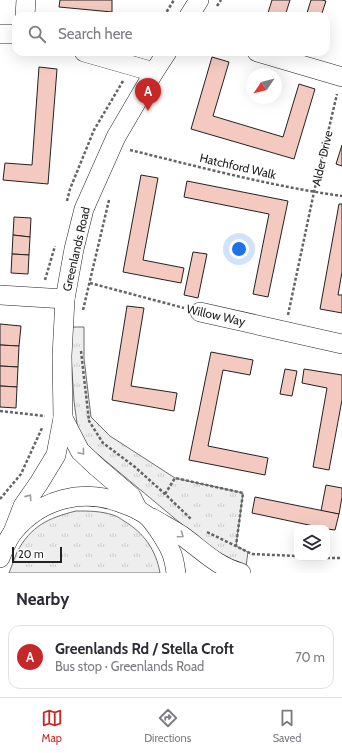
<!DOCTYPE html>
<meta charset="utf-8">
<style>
:root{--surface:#fff;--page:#f2f2f3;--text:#2b2b33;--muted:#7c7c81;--line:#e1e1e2;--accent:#c62828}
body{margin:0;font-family:Cabin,sans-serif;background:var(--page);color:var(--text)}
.controls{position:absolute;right:12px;bottom:12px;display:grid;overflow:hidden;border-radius:8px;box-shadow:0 4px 16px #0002}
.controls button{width:36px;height:36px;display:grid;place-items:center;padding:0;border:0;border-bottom:1px solid var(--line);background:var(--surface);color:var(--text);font:20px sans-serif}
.compass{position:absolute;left:246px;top:68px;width:36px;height:36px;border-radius:50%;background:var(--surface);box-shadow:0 4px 16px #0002;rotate:235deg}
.scale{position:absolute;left:12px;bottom:10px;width:50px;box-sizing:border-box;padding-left:4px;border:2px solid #222;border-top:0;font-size:11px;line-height:14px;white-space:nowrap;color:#222;-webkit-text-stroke:3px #fff;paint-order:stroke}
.you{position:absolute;left:239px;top:249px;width:14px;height:14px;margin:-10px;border:3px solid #fff;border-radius:50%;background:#1a73e8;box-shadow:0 0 0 6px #1a73e833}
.badge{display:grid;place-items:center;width:26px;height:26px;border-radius:50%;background:var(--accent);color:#fff;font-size:13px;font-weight:700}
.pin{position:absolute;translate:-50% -33px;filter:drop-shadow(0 1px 2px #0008)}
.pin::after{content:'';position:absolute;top:21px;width:14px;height:12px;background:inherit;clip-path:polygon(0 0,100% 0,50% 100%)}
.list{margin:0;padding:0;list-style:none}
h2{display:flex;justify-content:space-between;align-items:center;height:52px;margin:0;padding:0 16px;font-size:17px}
h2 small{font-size:13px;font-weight:400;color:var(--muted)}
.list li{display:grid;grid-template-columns:26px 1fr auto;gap:12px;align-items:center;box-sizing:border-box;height:64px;margin:0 8px 8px;padding:0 8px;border:1px solid var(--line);border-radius:12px}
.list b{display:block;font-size:15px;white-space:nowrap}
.list p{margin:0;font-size:13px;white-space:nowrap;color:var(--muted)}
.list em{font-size:13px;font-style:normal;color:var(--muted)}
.icon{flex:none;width:22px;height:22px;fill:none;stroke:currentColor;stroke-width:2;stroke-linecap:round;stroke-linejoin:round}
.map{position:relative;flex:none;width:342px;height:573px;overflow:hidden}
.search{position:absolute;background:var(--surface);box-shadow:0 4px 16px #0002;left:12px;right:12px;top:12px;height:44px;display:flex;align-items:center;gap:10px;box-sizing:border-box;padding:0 14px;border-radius:12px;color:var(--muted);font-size:15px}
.sheet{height:124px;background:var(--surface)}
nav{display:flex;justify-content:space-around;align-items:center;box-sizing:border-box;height:56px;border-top:1px solid var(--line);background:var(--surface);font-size:11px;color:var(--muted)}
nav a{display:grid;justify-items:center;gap:2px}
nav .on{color:var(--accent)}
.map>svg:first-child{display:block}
</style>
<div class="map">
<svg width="342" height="573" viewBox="0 0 342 573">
<defs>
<pattern id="grass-tufts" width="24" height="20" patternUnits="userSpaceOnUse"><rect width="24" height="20" fill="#eee"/><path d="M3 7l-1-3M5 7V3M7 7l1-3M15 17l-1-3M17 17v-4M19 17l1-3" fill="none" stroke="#ccc"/></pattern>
</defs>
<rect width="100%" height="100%" fill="#fff"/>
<g fill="url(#grass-tufts)" stroke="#6f6f6f">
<polygon points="71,327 84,327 84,358 91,417 110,436 175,478 243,493 236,546 248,552 246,566 221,557 89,447 78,431 74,401 71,356"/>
<path d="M76 511C89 511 101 511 113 515 117 516 121 519 124 521 144 533 156 550 160 573H9C12 566 14 559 17 552 31 526 48 518 76 511Z"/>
</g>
<g fill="#f3c9c0" stroke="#222">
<polygon points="60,0 112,0 112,12 59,7"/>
<polygon points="272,0 290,0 285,16 267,16"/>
<polygon points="311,0 322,0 326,1 321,16 306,16"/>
<polygon points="212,57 229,62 213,116 283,137 299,84 315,89 294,159 191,129"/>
<polygon points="39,67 57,69 48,184 3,180 5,163 32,165"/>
<polygon points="342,145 342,166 336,164"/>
<polygon points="141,175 158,178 143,260 184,268 181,283 123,272"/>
<polygon points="187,181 288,201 268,297 253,294 269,214 184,197"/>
<polygon points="339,204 342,204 342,272 338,295 342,295 342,313 320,309"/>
<polygon points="14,217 31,218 30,237 13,235"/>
<polygon points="13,235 30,237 29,255 12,254"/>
<polygon points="193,252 207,254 198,298 184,295"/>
<polygon points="12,254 29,255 28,274 11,273"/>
<polygon points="127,306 144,308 131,386 177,393 174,411 112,400"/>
<polygon points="0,324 21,326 19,346 0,345"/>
<polygon points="0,345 19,346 18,367 0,366"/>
<polygon points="211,352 253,360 250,375 223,370 208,446 268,458 265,475 189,460"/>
<polygon points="0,366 18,367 17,387 0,386"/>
<polygon points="285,369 297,371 292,396 280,394"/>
<polygon points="304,369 342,375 342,400 329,470 313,467 327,388 302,383"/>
<polygon points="0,386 17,387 16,408 0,407"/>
<polygon points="326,485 342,488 342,497 339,514 321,511"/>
<polygon points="255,497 339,514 335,530 327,529 327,528 323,528 252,513"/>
</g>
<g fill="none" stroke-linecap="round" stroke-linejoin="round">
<g stroke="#222" stroke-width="20">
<g id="minor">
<polyline points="25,16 26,0"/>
<polyline points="189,16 199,0"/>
<polyline points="0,34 16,34"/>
<polyline points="84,52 154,72"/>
<polyline points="257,52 342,77"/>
<polyline points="0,295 65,299"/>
<polyline points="200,312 342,344"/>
<polyline points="63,418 80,451 97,467 131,496 138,510"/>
<path d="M152 518C162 524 172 529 181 535 202 550 216 566 241 573"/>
<polyline points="13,532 23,506 39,483 56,455 63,418 62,356 65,299 74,249 84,209 116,137 154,72 167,52"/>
<path d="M0 558C4 549 7 539 14 531 41 499 82 488 121 503 130 506 138 509 146 515 153 520 168 544 171 552 174 558 175 566 176 573"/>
</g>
</g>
<g stroke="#646464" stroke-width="2.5" stroke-dasharray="3 2" stroke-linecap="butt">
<polyline points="217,6 221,0"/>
<polyline points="164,16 174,0"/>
<path d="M130 150C200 167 270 186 342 196"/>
<polyline points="67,201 70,189 94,130 123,81"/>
<polyline points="45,280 55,246"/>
<polyline points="90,283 184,308"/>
<polyline points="83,310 109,200"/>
<polyline points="288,315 314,192 337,94"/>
<polyline points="81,351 89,421"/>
<polyline points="0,411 45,416"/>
<polyline points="88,421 89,421 103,443 135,467 165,494 191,519"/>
<polyline points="165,494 175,478 243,493 236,546"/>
<polyline points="0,499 21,474 42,428"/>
<polyline points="207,532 252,554 297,556"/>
<polyline points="327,558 342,558"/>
</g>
<use href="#minor" stroke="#fff" stroke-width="19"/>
</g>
<defs><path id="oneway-chevron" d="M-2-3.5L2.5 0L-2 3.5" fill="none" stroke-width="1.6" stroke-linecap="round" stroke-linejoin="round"/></defs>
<g stroke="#9c9c9c">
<use href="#oneway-chevron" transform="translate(82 452) rotate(50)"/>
<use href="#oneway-chevron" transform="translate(29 497) rotate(-55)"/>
<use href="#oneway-chevron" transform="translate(181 535) rotate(35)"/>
</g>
<g text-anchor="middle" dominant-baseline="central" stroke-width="3" stroke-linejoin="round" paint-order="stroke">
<g font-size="12" fill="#222" stroke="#fff">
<text transform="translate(322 158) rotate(-77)">Alder Drive</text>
<text transform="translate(238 166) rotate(13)">Hatchford Walk</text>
<text transform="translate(76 249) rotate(-77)">Greenlands Road</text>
<text transform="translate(216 315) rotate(13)">Willow Way</text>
</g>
</g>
</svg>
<div class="controls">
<button><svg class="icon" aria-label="layers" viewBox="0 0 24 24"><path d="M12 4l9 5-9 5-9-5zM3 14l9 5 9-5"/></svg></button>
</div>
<svg class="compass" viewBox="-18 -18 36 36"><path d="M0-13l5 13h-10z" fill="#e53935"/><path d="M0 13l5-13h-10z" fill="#7c7c81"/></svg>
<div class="scale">20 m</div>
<div class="you"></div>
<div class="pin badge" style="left:148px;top:111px">A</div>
<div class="search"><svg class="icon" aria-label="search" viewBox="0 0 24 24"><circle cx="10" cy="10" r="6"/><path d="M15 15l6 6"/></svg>Search here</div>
</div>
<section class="sheet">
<h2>Nearby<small></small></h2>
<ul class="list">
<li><span class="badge">A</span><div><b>Greenlands Rd / Stella Croft</b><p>Bus stop · Greenlands Road</p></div><em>70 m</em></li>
</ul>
</section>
<nav>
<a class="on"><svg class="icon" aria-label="map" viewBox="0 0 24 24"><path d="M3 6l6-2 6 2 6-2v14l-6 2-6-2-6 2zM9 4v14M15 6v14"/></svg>Map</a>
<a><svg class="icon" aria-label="directions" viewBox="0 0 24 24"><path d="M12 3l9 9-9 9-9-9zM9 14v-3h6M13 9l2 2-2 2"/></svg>Directions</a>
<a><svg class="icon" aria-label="saved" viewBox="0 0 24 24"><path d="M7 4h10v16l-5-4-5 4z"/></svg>Saved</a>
</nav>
